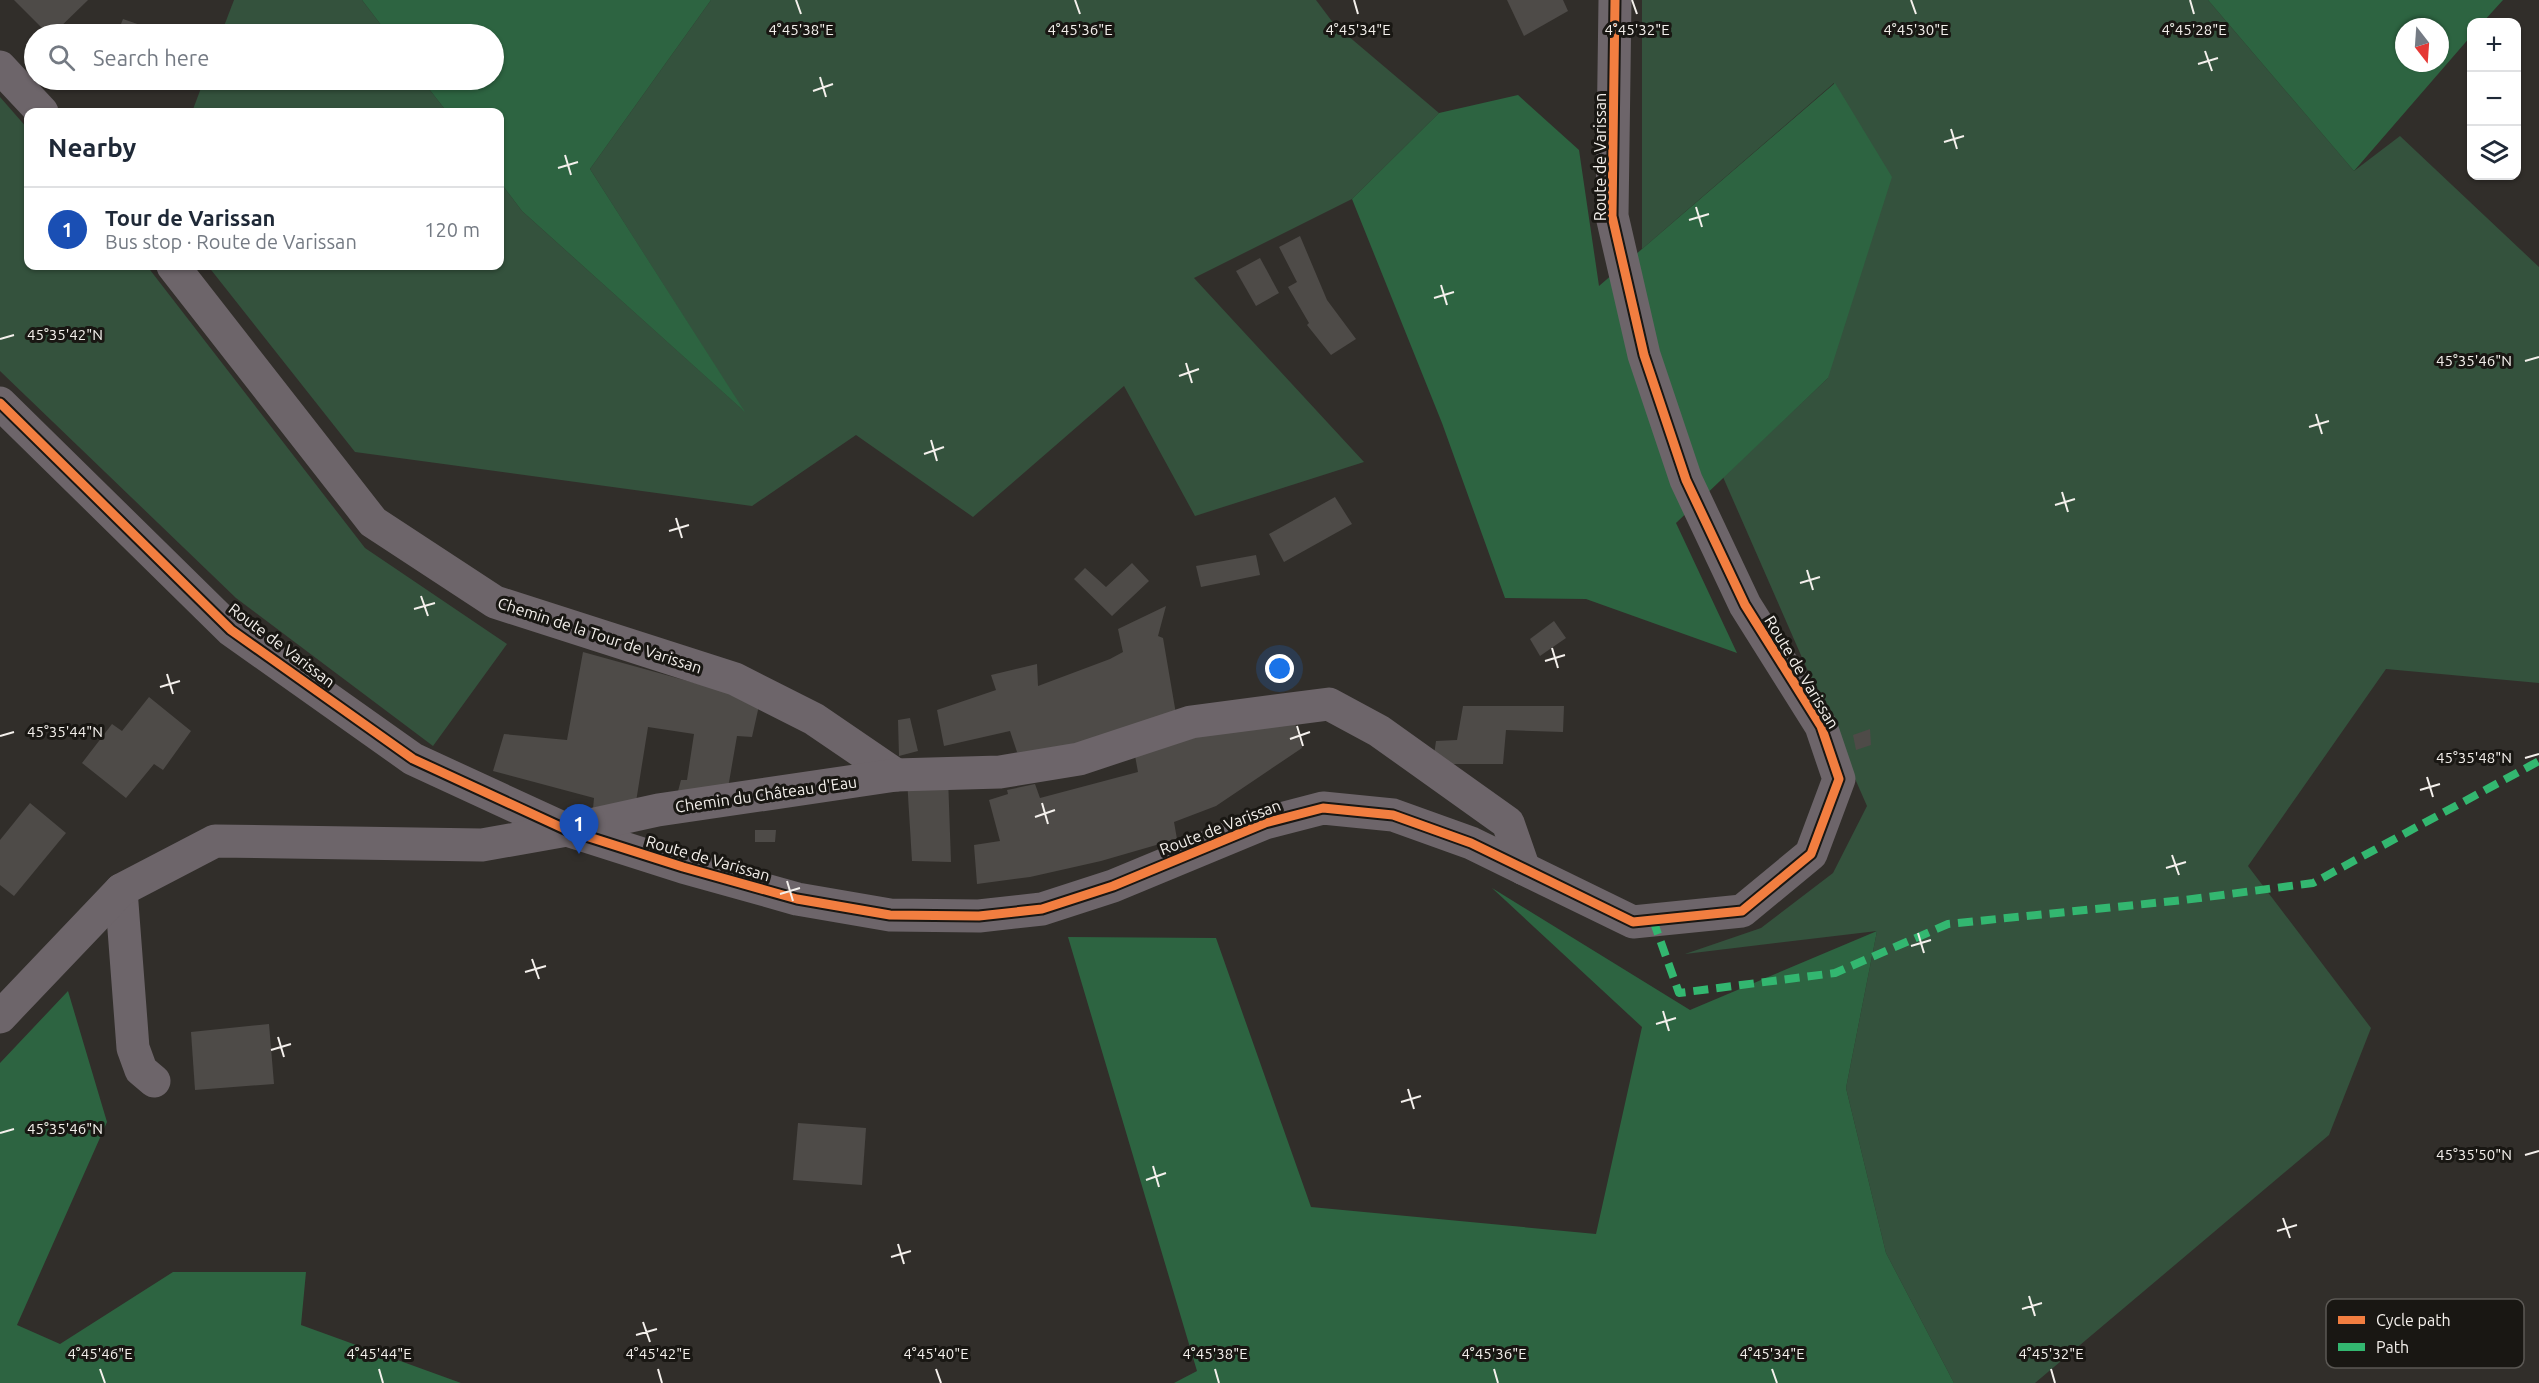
<!DOCTYPE html>
<meta charset="utf-8">
<style>
:root{--surface:#fff;--page:#f2f2f3;--text:#1f2937;--muted:#747a83;--line:#e0e1e3;--accent:#db2777}
body{margin:0;font-family:Ubuntu,sans-serif;background:var(--page);color:var(--text)}
.controls{position:absolute;right:18px;top:18px;display:grid;overflow:hidden;border-radius:12px;box-shadow:0 2px 4px #0004}
.controls button{width:54px;height:54px;display:grid;place-items:center;padding:0;border:0;border-bottom:2px solid var(--line);background:var(--surface);color:var(--text);font:30px sans-serif}
.compass{position:absolute;left:2395px;top:18px;width:54px;height:54px;border-radius:50%;background:var(--surface);box-shadow:0 2px 4px #0004;rotate:163deg}
.you{position:absolute;left:1280px;top:669px;width:21px;height:21px;margin:-15px;border:4px solid #fff;border-radius:50%;background:#1a73e8;box-shadow:0 0 0 9px #1a73e833}
.badge{display:grid;place-items:center;width:39px;height:39px;border-radius:50%;background:var(--accent);color:#fff;font-size:20px;font-weight:700}
.pin{position:absolute;translate:-50% -50px;filter:drop-shadow(0 2px 3px #0008)}
.pin::after{content:'';position:absolute;top:32px;width:21px;height:18px;background:inherit;clip-path:polygon(0 0,100% 0,50% 100%)}
.list{margin:0;padding:0;list-style:none}
h2{display:flex;justify-content:space-between;align-items:center;height:78px;margin:0;padding:0 24px;font-size:26px}
h2 small{font-size:20px;font-weight:400;color:var(--muted)}
.list li{display:grid;grid-template-columns:39px 1fr auto;gap:18px;align-items:center;box-sizing:border-box;height:84px;padding:0 24px;border-top:2px solid var(--line)}
.list b{display:block;font-size:22px;white-space:nowrap}
.list p{margin:0;font-size:20px;white-space:nowrap;color:var(--muted)}
.list em{font-size:20px;font-style:normal;color:var(--muted)}
.icon{flex:none;width:33px;height:33px;fill:none;stroke:currentColor;stroke-width:2;stroke-linecap:round;stroke-linejoin:round}
.map{position:relative;flex:none;width:2539px;height:1383px;overflow:hidden}
.search{position:absolute;background:var(--surface);box-shadow:0 2px 4px #0004;left:24px;top:24px;width:480px;height:66px;display:flex;align-items:center;gap:15px;box-sizing:border-box;padding:0 21px;border-radius:33px;color:var(--muted);font-size:22px}
.panel{position:absolute;background:var(--surface);box-shadow:0 2px 4px #0004;left:24px;top:108px;width:480px;height:162px;border-radius:12px}
.map>svg:first-child{display:block}
</style>
<div class="map">
<svg width="2539" height="1383" viewBox="0 0 2539 1383">
<rect width="100%" height="100%" fill="#312e2a"/>
<g fill="#34523d">
<polygon points="234,0 362,0 388,34 221,34"/>
<polygon points="711,0 1316,0 1334,24 1439,113 1352,199 1194,278 1364,462 1195,516 1124,386 973,517 856,435 752,506 355,452 208,266 500,266 500,182 522,211 743,410 590,169"/>
<polygon points="1642,0 2208,0 2354,171 2400,136 2539,267 2539,683 2386,669 2248,866 2371,1028 2329,1135 2035,1383 1954,1383 1886,1253 1846,1088 1877,931 1685,954 1761,928 1833,873 1867,806 1723,477 1828,378 1834,83 1642,249"/>
<polygon points="204,80 422,80 447,112 192,112"/>
<polygon points="0,97 28,129 28,266 147,266 365,548 507,644 433,746 236,598 0,371"/>
</g>
<g fill="#2d6441" fill-rule="evenodd">
<polygon points="362,0 711,0 590,169 745,412 522,211 500,182 500,112 447,112 422,80 494,80 494,34 388,34"/>
<path d="M2208 0H2503L2483 22H2472L2471 36 2354 171ZM2404 27H2440V63H2404Z"/>
<polygon points="1835,83 1892,177 1828,378 1676,523 1737,653 1586,599 1505,598 1442,423 1352,199 1439,113 1518,95 1579,150 1599,286"/>
<polygon points="1492,888 1690,1010 1877,931 1846,1088 1886,1253 1954,1383 1174,1383 1197,1371 1068,937 1216,938 1311,1207 1596,1234 1642,1027"/>
<polygon points="68,991 107,1122 17,1325 60,1344 173,1272 306,1272 301,1325 461,1383 0,1383 0,1063"/>
</g>
<g fill="#4e4b48">
<polygon points="14,0 88,0 53,34 48,34"/>
<polygon points="1507,0 1563,0 1568,11 1524,36"/>
<polygon points="123,19 166,34 117,34"/>
<polygon points="155,80 174,80 172,86"/>
<polygon points="1300,236 1327,300 1356,339 1331,355 1307,325 1309,323 1288,287 1297,282 1279,247"/>
<polygon points="1260,258 1279,293 1256,306 1236,271"/>
<polygon points="1335,497 1352,524 1284,562 1269,534"/>
<polygon points="1256,555 1260,575 1201,587 1196,566"/>
<polygon points="1132,563 1149,581 1112,616 1074,579 1085,568 1106,587"/>
<polygon points="1166,606 1158,636 1163,638 1176,714 1125,733 1019,758 1010,731 944,746 937,710 996,690 991,675 1037,664 1038,686 1110,659 1123,652 1118,629"/>
<polygon points="1554,621 1566,638 1540,656 1530,639"/>
<polygon points="583,652 760,701 752,737 737,736 728,788 677,795 681,780 687,780 694,734 648,727 636,802 593,809 594,798 493,771 504,734 567,740"/>
<polygon points="149,697 191,731 163,770 154,764 126,798 82,763 112,724 122,731"/>
<polygon points="1463,706 1564,706 1563,732 1506,730 1503,764 1449,764 1434,755 1436,741 1457,740"/>
<polygon points="1293,716 1302,748 1216,806 1174,822 1177,839 1101,861 1030,877 977,884 974,845 1000,841 989,800 1008,794 1007,790 1035,784 1040,798 1138,772 1134,750"/>
<polygon points="910,718 918,751 899,756 898,720"/>
<polygon points="1870,729 1871,745 1856,750 1853,735"/>
<polygon points="948,777 951,862 912,861 907,779"/>
<polygon points="30,803 66,833 14,896 0,885 0,840"/>
<polygon points="755,830 776,830 775,842 755,842"/>
<polygon points="269,1024 274,1084 195,1090 191,1032"/>
<polygon points="798,1123 866,1128 862,1185 793,1180"/>
</g>
<g fill="none" stroke-linecap="round" stroke-linejoin="round">
<g stroke="#6d656a" stroke-width="33">
<polyline points="0,67 42,112"/>
<polyline points="173,266 373,522 495,602 735,679 814,719 896,775"/>
<polyline points="0,403 231,630 413,759 567,830 683,867 797,899 890,915 979,916 1042,909 1113,886 1265,823 1323,808 1393,815 1471,843 1633,922 1742,911 1811,854 1839,779 1821,726 1745,605 1686,480 1644,355 1612,216 1615,0"/>
<polyline points="121,890 133,1048 141,1070 154,1081"/>
<polyline points="0,1017 121,890 215,841 482,845 567,830 658,810 896,775 1000,772 1079,759 1191,722 1329,704 1379,731 1508,823 1524,869"/>
</g>
<polyline stroke="#33b770" stroke-width="8" stroke-dasharray="15 8" stroke-linecap="butt" points="1653,920 1679,993 1835,973 1948,924 2184,900 2313,883 2539,761"/>
<g stroke="#191713" stroke-width="13">
<polyline id="cycleway" points="0,403 231,630 413,759 567,830 683,867 797,899 890,915 979,916 1042,909 1113,886 1265,823 1323,808 1393,815 1471,843 1633,922 1742,911 1811,854 1839,779 1821,726 1745,605 1686,480 1644,355 1612,216 1615,0"/>
</g>
<use href="#cycleway" stroke="#f27e40" stroke-width="9"/>
</g>
<path fill="none" stroke="#f4f0ec" stroke-width="2" d="M796 0 801 14M1075 0 1080 14M1354 0 1358 14M1632 0 1637 14M1911 0 1916 14M2190 0 2194 14M2205 51 2212 71M2198 64 2218 58M820 77 826 97M813 91 833 84M1951 129 1957 149M1944 142 1964 136M565 155 571 175M558 168 578 162M1696 207 1702 227M1689 220 1709 214M1441 285 1447 305M1434 298 1454 292M0 339 14 335M2525 361 2539 357M1186 363 1192 383M1179 376 1199 369M2316 414 2322 434M2309 427 2329 421M931 440 937 461M924 454 944 447M2062 492 2068 512M2055 505 2075 499M676 518 682 538M669 531 689 525M1807 570 1813 590M1800 583 1820 577M421 596 428 616M414 609 435 603M1552 648 1558 668M1545 661 1565 655M167 674 173 694M160 687 180 681M1297 726 1303 746M0 736 14 732M1290 739 1310 732M2525 758 2539 754M2427 777 2433 797M2420 790 2440 784M1042 803 1048 824M1035 817 1055 810M2172 855 2179 875M2166 868 2186 862M787 881 793 901M780 894 800 888M1918 933 1924 953M1911 946 1931 940M532 959 539 979M525 972 546 966M1663 1011 1669 1031M1656 1024 1676 1018M278 1037 284 1057M271 1050 291 1044M1408 1089 1414 1109M1401 1102 1421 1096M0 1133 14 1129M2525 1155 2539 1151M1153 1166 1159 1187M1146 1180 1166 1173M2283 1218 2290 1238M2277 1231 2297 1225M898 1244 904 1264M891 1257 911 1251M2029 1296 2035 1316M2022 1309 2042 1303M643 1322 650 1342M636 1335 657 1329M100 1369 105 1383M379 1369 383 1383M658 1369 662 1383M936 1369 941 1383M1215 1369 1219 1383M1494 1369 1498 1383M1772 1369 1777 1383M2051 1369 2055 1383"/>
<g text-anchor="middle" dominant-baseline="central" stroke-width="6" stroke-linejoin="round" paint-order="stroke">
<g font-size="16" fill="#f4f0ec" stroke="#191713">
<text transform="translate(1600 157) rotate(-90)">Route de Varissan</text>
<text transform="translate(600 635) rotate(18)">Chemin de la Tour de Varissan</text>
<text transform="translate(282 645) rotate(37)">Route de Varissan</text>
<text transform="translate(1802 672) rotate(59)">Route de Varissan</text>
<text transform="translate(766 794) rotate(-8)">Chemin du Château d'Eau</text>
<text transform="translate(1220 827) rotate(-21)">Route de Varissan</text>
<text transform="translate(708 858) rotate(16)">Route de Varissan</text>
</g>
</g>
<rect x="2326" y="1299" width="198" height="69" rx="9" fill="#191713" stroke="#5b5854" stroke-width="1.5"/>
<rect x="2338" y="1316" width="27" height="8" fill="#f27e40"/>
<rect x="2338" y="1343" width="27" height="8" fill="#33b770"/>
<g font-size="16" fill="#f4f0ec">
<text x="2376" y="1326">Cycle path</text>
<text x="2376" y="1353">Path</text>
</g>
<g font-size="15" text-anchor="middle" fill="#f4f0ec" stroke="#191713" stroke-width="6" stroke-linejoin="round" paint-order="stroke">
<text x="801" y="35">4°45'38"E</text>
<text x="1080" y="35">4°45'36"E</text>
<text x="1358" y="35">4°45'34"E</text>
<text x="1637" y="35">4°45'32"E</text>
<text x="1916" y="35">4°45'30"E</text>
<text x="2194" y="35">4°45'28"E</text>
<text x="65" y="340">45°35'42"N</text>
<text x="2474" y="366">45°35'46"N</text>
<text x="65" y="737">45°35'44"N</text>
<text x="2474" y="763">45°35'48"N</text>
<text x="65" y="1134">45°35'46"N</text>
<text x="2474" y="1160">45°35'50"N</text>
<text x="100" y="1359">4°45'46"E</text>
<text x="379" y="1359">4°45'44"E</text>
<text x="658" y="1359">4°45'42"E</text>
<text x="936" y="1359">4°45'40"E</text>
<text x="1215" y="1359">4°45'38"E</text>
<text x="1494" y="1359">4°45'36"E</text>
<text x="1772" y="1359">4°45'34"E</text>
<text x="2051" y="1359">4°45'32"E</text>
</g>
</svg>
<div class="controls">
<button>+</button>
<button>−</button>
<button><svg class="icon" aria-label="layers" viewBox="0 0 24 24"><path d="M12 4l9 5-9 5-9-5zM3 14l9 5 9-5"/></svg></button>
</div>
<svg class="compass" viewBox="-18 -18 36 36"><path d="M0-13l5 13h-10z" fill="#e53935"/><path d="M0 13l5-13h-10z" fill="#747a83"/></svg>
<div class="you"></div>
<div class="pin badge" style="left:579px;top:854px;background:#1a4fb4">1</div>
<div class="search"><svg class="icon" aria-label="search" viewBox="0 0 24 24"><circle cx="10" cy="10" r="6"/><path d="M15 15l6 6"/></svg>Search here</div>
<section class="panel">
<h2>Nearby<small></small></h2>
<ul class="list">
<li><span class="badge" style="background:#1a4fb4">1</span><div><b>Tour de Varissan</b><p>Bus stop · Route de Varissan</p></div><em>120 m</em></li>
</ul>
</section>
</div>
